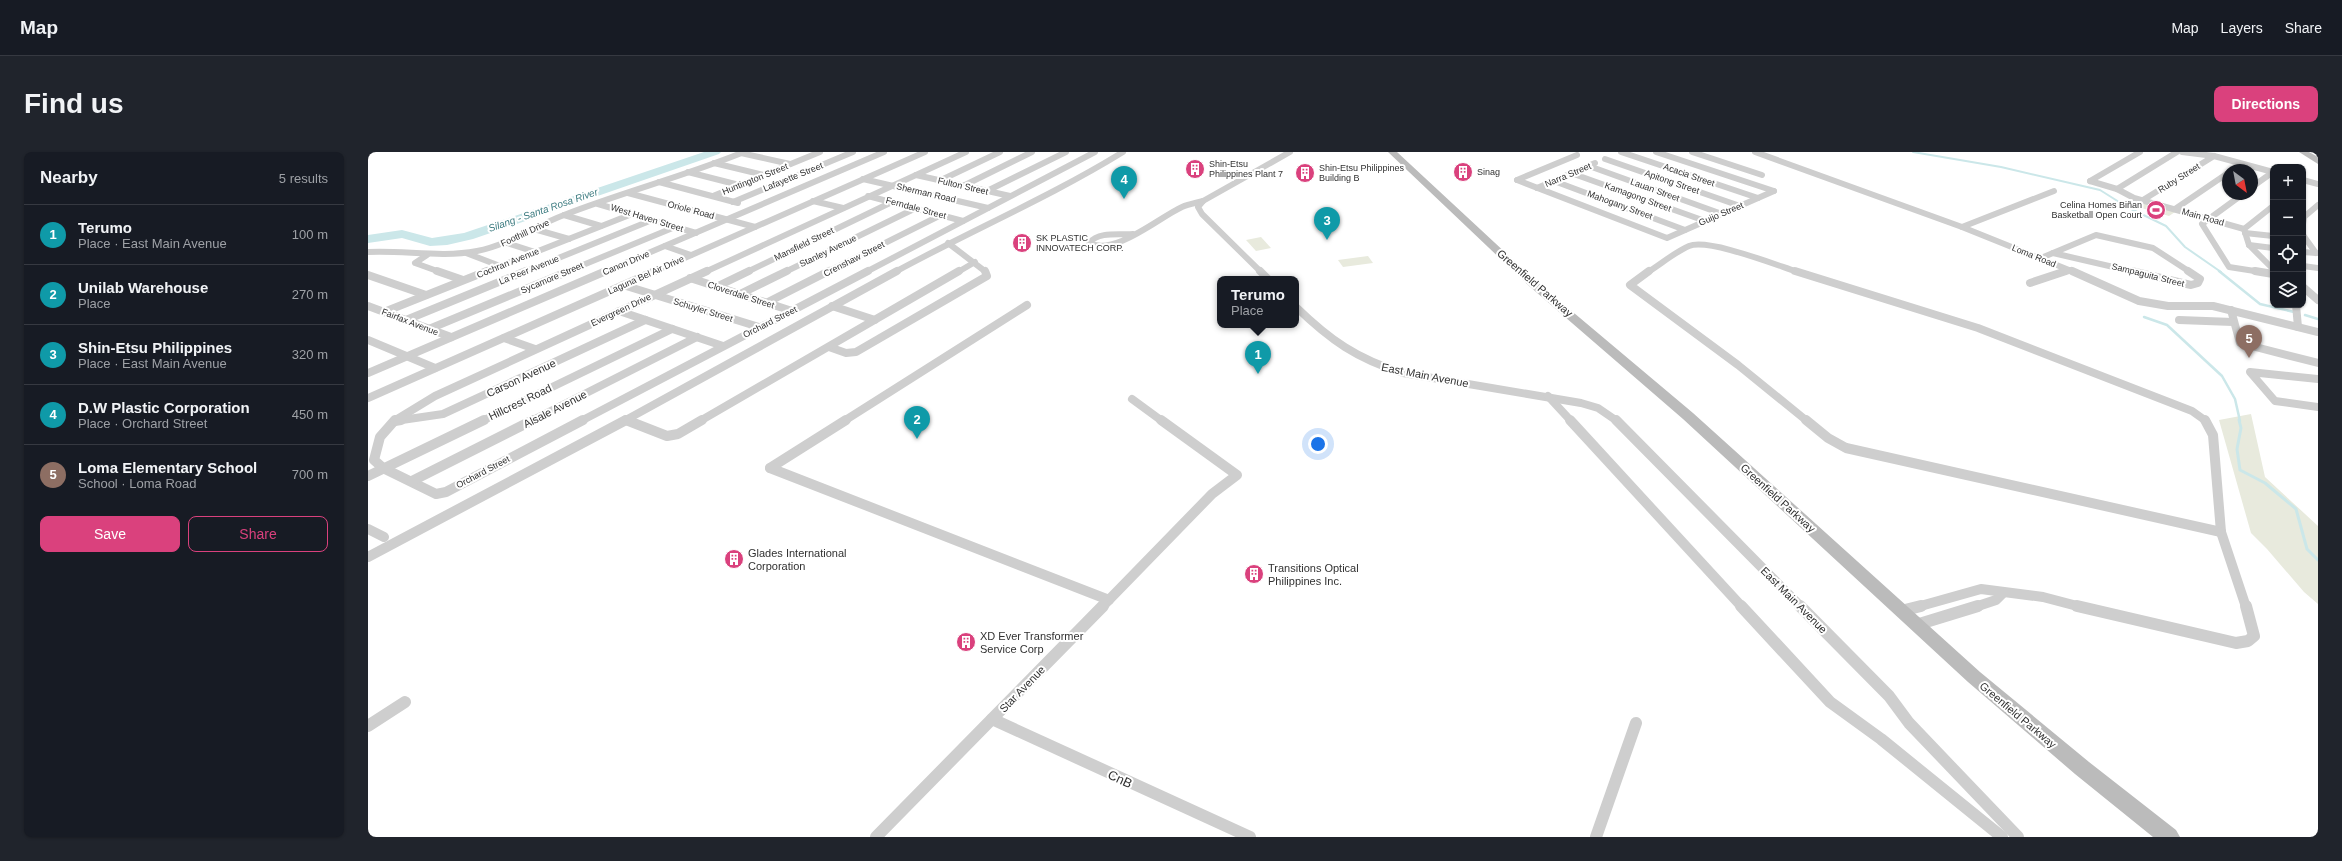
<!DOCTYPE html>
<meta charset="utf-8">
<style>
:root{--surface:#171b24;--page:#20242c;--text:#f1f3f6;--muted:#9ea1a6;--line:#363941;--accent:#da417d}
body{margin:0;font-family:Arial,sans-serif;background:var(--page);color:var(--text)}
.controls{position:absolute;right:12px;top:12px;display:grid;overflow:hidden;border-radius:8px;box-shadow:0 1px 3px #0004}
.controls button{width:36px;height:36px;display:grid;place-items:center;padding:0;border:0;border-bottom:1px solid var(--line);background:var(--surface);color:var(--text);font:20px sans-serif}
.compass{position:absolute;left:1854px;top:12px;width:36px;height:36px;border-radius:50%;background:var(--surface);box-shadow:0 1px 3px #0004;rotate:148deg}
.you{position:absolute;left:950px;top:292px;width:14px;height:14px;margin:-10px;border:3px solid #fff;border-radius:50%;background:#1a73e8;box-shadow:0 0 0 6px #1a73e833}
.badge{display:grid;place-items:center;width:26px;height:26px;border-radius:50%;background:var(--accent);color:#fff;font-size:13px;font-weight:700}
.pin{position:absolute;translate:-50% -33px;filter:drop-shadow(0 1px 2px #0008)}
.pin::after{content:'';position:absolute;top:21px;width:14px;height:12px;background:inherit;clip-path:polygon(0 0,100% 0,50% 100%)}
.popup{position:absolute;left:849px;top:124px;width:82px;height:52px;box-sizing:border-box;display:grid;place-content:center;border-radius:8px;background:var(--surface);filter:drop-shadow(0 1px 3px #0005);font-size:13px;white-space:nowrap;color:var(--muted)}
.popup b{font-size:15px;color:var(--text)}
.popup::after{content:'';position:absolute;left:50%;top:100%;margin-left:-8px;border:8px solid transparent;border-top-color:var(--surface)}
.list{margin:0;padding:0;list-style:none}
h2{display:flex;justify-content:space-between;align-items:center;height:52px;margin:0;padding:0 16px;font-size:17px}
h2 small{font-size:13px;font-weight:400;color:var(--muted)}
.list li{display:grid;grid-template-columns:26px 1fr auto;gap:12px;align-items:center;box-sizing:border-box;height:60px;padding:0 16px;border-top:1px solid var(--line)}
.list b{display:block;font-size:15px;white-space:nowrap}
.list p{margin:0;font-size:13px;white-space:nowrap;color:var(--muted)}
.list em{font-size:13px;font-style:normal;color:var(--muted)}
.actions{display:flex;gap:8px;padding:12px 16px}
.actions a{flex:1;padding:9px 0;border:1px solid var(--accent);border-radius:8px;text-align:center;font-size:14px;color:var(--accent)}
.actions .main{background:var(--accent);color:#fff}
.icon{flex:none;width:22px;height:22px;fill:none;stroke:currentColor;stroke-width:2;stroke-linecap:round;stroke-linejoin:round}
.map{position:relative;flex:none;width:1950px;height:685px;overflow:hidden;border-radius:8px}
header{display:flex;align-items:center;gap:24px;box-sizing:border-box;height:56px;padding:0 20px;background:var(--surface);border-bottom:1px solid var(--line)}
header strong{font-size:19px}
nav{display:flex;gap:22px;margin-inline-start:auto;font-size:14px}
.intro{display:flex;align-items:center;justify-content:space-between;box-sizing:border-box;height:96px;padding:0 24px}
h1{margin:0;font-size:28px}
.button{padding:10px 18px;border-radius:8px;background:var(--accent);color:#fff;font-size:14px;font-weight:700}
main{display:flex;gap:24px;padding:0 24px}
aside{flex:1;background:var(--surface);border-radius:8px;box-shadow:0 1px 3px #0004}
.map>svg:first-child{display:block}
</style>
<header>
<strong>Map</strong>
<nav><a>Map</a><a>Layers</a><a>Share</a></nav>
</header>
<div class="intro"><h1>Find us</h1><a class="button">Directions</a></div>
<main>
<aside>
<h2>Nearby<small>5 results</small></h2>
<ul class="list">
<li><span class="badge" style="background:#0f9aa8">1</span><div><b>Terumo</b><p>Place · East Main Avenue</p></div><em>100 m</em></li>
<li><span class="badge" style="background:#0f9aa8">2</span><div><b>Unilab Warehouse</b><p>Place</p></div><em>270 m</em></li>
<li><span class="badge" style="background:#0f9aa8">3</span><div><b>Shin-Etsu Philippines</b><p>Place · East Main Avenue</p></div><em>320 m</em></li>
<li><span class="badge" style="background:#0f9aa8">4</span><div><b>D.W Plastic Corporation</b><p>Place · Orchard Street</p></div><em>450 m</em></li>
<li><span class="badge" style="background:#8d6e63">5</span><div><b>Loma Elementary School</b><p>School · Loma Road</p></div><em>700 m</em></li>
</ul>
<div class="actions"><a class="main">Save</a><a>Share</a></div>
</aside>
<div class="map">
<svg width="1950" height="685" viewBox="0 0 1950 685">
<rect width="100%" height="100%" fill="#fff"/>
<g fill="#e8eadd">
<polygon points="1776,51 1807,60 1801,64 1770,55"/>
<polygon points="893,85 903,96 888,99 878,88"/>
<polygon points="1000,104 1005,111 975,115 970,108"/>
<polygon points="1883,262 1897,325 1950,374 1950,452 1936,440 1899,397 1883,381 1851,268"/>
</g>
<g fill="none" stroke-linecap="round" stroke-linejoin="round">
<polyline stroke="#cbe7e9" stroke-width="2" points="1545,0 1633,15 1732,38 1759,55 1798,74 1817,95 1853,120"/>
<g stroke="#cbe7e9" stroke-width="2.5">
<polyline points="1851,119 1892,152 1926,160"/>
<polyline points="1937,163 1950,167"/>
<polyline points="1776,165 1799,173 1854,224 1867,247 1872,269"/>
</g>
<polyline stroke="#cbe7e9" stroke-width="3" points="1871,268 1873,276 1869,297 1872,318 1897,331 1928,357 1939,397 1950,408"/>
<polygon fill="#cbe7e9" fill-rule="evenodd" points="336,0 353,0 351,2 105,87 79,93 62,94 34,86 0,91 0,83 34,78 64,86 96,81"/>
<g stroke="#cecece" stroke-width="6">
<polyline points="1253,0 1390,46"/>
<polyline points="1288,0 1406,39"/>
<polyline points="1324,0 1394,23"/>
<polyline points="1387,0 1594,75 1706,120"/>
<polyline points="1814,0 1846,4 1905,20"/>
<polyline points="373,1 422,12"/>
<polyline points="1237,7 1372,54"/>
<polyline points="346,11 396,23"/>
<polyline points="1221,14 1354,62"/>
<polyline points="320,20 371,33"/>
<polyline points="1203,21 1337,69"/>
<polyline points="548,23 642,44"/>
<polyline points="495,27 620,56"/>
<polyline points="1149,28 1299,86 1406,39"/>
<polyline points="1149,28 1209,3"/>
<polyline points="1935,28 1950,32"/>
<polyline points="571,29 632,0"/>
<polyline points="1186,29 1317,78"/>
<polyline points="1722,29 1749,37 1766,46 1876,77"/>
<polyline points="1722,29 1772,0"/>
<polyline points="291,30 370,51"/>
<polyline points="595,34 664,0"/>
<polyline points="1884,35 1905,20"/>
<polyline points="1169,36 1227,11"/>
<polyline points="1749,37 1809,0"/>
<polyline points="619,39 698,0"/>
<polyline points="260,41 387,75"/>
<polyline points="1875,42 1834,72 1861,115 1893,120"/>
<polyline points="345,44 452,0"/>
<polyline points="500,44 595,69"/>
<polyline points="1775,48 1846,4"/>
<polyline points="445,49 475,56"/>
<polyline points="365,50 485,0"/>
<polyline points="230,52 328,81"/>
<polyline points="1807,57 1860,21"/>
<polyline points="196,63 233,74"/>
<polyline points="1935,72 1936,65 1950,53"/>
<polyline points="1594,75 1686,39"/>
<polyline points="166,77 201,87"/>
<polyline points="1876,77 1881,93 1905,117"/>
<polyline points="1876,77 1905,54"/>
<polyline points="1877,81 1905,84"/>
<path d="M765 82C751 83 731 79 721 91 747 104 790 66 814 55 821 52 828 51 835 49"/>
<polyline points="1935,83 1948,101"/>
<polyline points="139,91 167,100"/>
<polyline points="580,91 618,120"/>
<polyline points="1881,93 1905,96"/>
<polyline points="297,94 323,103"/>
<path d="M0 100C36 98 73 106 109 99 140 93 167 74 196 63 255 40 317 24 376 0"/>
<polyline points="1935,100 1948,101"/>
<polyline points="98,101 132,114"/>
<polyline points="1685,101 1767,120"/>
<polyline points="59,103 47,111 72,120"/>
<polyline points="1673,106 1728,83 1785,96 1822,120"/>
<polyline points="1935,114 1950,116"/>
<polyline points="117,120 264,62"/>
<polyline points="156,120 284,68"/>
<polyline points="198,120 307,75"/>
<polyline points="236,120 516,0"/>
<polyline points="285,120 557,0"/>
<polyline points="337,120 598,0"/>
<polyline points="379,120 524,50"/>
<polyline points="417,120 548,56"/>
<polyline points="459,120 573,63"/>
<polyline points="498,120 727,0"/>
<path d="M527 120C602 79 682 45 755 0"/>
<polyline points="590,120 607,110"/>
<polyline points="893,120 834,62 830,55 835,49 922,0"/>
<path d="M1280 120C1293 112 1307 100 1321 94 1340 86 1408 113 1430 120"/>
<polyline points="1695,120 1701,118"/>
</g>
<g stroke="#cecece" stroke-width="8">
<polyline points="69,119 95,128"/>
<polyline points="892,119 900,127"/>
<polyline points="1281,119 1262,133 1370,213 1439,269"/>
<polyline points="1427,119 1610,176 1824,259 1838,269"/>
<polyline points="1704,119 1771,149 1800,154 1845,154 1950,180"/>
<polyline points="1763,119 1823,133 1830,131 1832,127 1820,119"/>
<polyline points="1887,119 1905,122"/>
<polyline points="0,123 58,143"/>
<polyline points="322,126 424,159"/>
<polyline points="1662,131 1698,119"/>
<polyline points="255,133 391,175"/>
<polyline points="348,135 381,119"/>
<polyline points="1935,135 1950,148"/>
<polyline points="372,142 419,119"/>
<polyline points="398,151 461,119"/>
<polyline points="1928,153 1930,175"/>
<polyline points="0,154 83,185"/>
<polyline points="464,154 507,168"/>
<path d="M928 155C962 188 989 207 1035 221L1213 251 1230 256 1249 269"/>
<polyline points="1863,158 1872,191 1950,211"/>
<polyline points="251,159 355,194"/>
<polyline points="16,160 119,119"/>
<polyline points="38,168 158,119"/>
<polyline points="1811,168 1865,170"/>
<polyline points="61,177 201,119"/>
<polyline points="136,186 167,197"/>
<polyline points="0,188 67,216"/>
<polyline points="461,195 478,201 488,200 619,124 617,119"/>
<polyline points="0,221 238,119"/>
<polyline points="1950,227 1882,220 1907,249 1950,255"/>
<polyline points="1180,244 1203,269"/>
<polyline points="0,246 287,119"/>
<polyline points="764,247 794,269"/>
<polyline points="258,268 261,269"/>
<polyline points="26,269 67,244 339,119"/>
<polyline points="27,269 75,262 277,168"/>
<polyline points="114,269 304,177"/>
<polyline points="163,269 329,185"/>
<polyline points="213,269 500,119"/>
<polyline points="256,269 529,119"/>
<polyline points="332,269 591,119"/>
<polyline points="476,269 659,153"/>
</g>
<g stroke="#cecece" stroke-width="10">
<polyline points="27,268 12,285 6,308 15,316 68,342 78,340 215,268"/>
<polyline points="258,268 299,284 310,282 334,268"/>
<polyline points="1202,268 1374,455"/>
<polyline points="1248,268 1433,455"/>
<polyline points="1438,268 1460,286 1478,296 1853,380"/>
<polyline points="1837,268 1845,283 1853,380"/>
<polyline points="27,269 33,268"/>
<polyline points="402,316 741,448"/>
<polyline points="402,316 478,268"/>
<polyline points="0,324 116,268"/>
<polyline points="44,329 165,268"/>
<polyline points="0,377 16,385"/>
<polyline points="1853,380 1878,455"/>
<polyline points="0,405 258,268"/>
<polyline points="734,455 844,342 869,323 793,268"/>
<polyline points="1549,455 1613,437 1675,445 1713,455"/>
<polyline points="1607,455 1628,448 1635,441"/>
</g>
<g stroke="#cecece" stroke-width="12">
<polyline points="1373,454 1462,550 1513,587 1634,685"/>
<polyline points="1432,454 1521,544 1541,571 1650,685"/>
<polyline points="1709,454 1868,491 1880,489 1886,484 1878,454"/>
<polyline points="1533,459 1553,454"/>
<polyline points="1548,473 1610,454"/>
<polyline points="624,567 882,685"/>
<polyline points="0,574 37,550"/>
<polyline points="508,685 735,454"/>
<polyline points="1228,685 1268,571"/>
</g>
<g fill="#bbb" fill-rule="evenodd">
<polygon points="1020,0 1029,0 1168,129 1325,261 1612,520 1721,610 1808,678 1812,685 1785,685 1707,622 1600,530 1315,267 1160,133"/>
<polygon points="1931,0 1941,0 1950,5 1950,12"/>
</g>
</g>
<defs>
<g id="building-disc" transform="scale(1)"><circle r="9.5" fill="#da417d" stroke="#fff"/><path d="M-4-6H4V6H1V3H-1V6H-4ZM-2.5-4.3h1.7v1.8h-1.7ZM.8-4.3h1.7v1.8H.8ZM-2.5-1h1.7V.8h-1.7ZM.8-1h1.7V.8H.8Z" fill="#fff"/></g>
<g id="stadium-disc" transform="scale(1)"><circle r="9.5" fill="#da417d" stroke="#fff"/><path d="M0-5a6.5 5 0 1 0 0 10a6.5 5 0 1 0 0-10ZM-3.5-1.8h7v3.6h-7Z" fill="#fff"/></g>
</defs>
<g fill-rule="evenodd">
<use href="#building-disc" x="827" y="17"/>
<use href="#building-disc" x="1095" y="20"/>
<use href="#building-disc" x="937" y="21"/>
<use href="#stadium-disc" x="1788" y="58"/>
<use href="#building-disc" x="654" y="91"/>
<use href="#building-disc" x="366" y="407"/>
<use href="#building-disc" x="886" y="422"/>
<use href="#building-disc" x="598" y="490"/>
</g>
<g text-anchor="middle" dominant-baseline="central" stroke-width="4" stroke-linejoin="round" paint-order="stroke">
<g font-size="9" fill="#313131" stroke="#fff" text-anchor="start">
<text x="841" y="12">Shin-Etsu<tspan x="841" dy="10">Philippines Plant 7</tspan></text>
<text x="951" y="16">Shin-Etsu Philippines<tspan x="951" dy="10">Building B</tspan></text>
<text x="1109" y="20">Sinag</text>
<text x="1774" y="53" text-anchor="end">Celina Homes Biñan<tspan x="1774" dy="10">Basketball Open Court</tspan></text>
<text x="668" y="86">SK PLASTIC<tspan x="668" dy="10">INNOVATECH CORP.</tspan></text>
</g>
<g font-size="9" fill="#313131" stroke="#fff">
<text transform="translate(1200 23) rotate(-23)">Narra Street</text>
<text transform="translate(1321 23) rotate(19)">Acacia Street</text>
<text transform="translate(425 25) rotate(-22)">Lafayette Street</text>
<text transform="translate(1811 26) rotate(-32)">Ruby Street</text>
<text transform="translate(387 27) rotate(-22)">Huntington Street</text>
<text transform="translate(1304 30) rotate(19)">Apitong Street</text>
<text transform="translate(595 34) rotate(13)">Fulton Street</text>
<text transform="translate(1287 38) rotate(20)">Lauan Street</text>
<text transform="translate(558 41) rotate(13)">Sherman Road</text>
<text transform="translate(1270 45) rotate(20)">Kamagong Street</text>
<text transform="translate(1252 53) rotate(20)">Mahogany Street</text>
<text transform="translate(548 56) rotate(15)">Ferndale Street</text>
<text transform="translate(323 58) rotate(15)">Oriole Road</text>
<text transform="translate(1353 62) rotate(-23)">Guijo Street</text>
<text transform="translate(1835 65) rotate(16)">Main Road</text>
<text transform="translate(279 66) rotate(17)">West Haven Street</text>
<text transform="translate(157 81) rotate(-25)">Foothill Drive</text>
<text transform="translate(436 92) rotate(-26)">Mansfield Street</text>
<text transform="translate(460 99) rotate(-26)">Stanley Avenue</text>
<text transform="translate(1666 104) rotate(22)">Loma Road</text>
<text transform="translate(486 107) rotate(-27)">Crenshaw Street</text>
<text transform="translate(140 111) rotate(-22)">Cochran Avenue</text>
<text transform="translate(258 111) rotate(-23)">Canon Drive</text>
<text transform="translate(161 118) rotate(-22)">La Peer Avenue</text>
<text transform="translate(278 123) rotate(-24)">Laguna Bel Air Drive</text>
<text transform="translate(1780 123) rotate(14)">Sampaguita Street</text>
<text transform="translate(184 126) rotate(-23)">Sycamore Street</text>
<text transform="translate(373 143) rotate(18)">Cloverdale Street</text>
<text transform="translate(253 158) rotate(-25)">Evergreen Drive</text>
<text transform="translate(335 158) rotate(17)">Schuyler Street</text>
<text transform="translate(42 170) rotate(21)">Fairfax Avenue</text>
<text transform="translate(402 170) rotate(-27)">Orchard Street</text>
<text transform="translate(115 320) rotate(-28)">Orchard Street</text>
</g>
<g font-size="10" font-style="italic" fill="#3f7d82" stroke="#fff">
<text transform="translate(175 58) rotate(-19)">Silang - Santa Rosa River</text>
</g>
<g font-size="11" fill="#313131" stroke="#fff">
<text transform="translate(1167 131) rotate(41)">Greenfield Parkway</text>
<text transform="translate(1057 223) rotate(11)">East Main Avenue</text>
<text transform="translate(153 226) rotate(-25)">Carson Avenue</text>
<text transform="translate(152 250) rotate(-26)">Hillcrest Road</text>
<text transform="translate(187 257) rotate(-27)">Alsale Avenue</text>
<text transform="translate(1410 346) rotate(42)">Greenfield Parkway</text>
<text transform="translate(1426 448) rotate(45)">East Main Avenue</text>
<text transform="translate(654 537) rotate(-46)">Star Avenue</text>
<text transform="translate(1650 563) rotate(40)">Greenfield Parkway</text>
</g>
<g font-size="11" fill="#313131" stroke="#fff" text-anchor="start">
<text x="380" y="401">Glades International<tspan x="380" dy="13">Corporation</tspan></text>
<text x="900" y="416">Transitions Optical<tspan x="900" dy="13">Philippines Inc.</tspan></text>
<text x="612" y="484">XD Ever Transformer<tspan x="612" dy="13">Service Corp</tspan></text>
</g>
<g font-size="13" fill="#313131" stroke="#fff">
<text transform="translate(752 627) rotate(25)">CnB</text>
</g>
</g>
</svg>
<div class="controls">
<button>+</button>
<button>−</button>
<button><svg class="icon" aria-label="locate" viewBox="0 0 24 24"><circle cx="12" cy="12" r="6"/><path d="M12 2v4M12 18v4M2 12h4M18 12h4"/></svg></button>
<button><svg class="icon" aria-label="layers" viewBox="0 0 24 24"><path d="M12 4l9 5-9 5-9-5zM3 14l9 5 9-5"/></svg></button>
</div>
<svg class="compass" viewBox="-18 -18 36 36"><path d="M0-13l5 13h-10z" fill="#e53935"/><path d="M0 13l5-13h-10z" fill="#9ea1a6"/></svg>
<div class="you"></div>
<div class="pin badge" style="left:890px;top:222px;background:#0f9aa8">1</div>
<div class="popup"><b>Terumo</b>Place</div>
<div class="pin badge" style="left:549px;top:287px;background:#0f9aa8">2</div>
<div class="pin badge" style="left:959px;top:88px;background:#0f9aa8">3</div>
<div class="pin badge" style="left:756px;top:47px;background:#0f9aa8">4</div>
<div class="pin badge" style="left:1881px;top:206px;background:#8d6e63">5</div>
</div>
</main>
